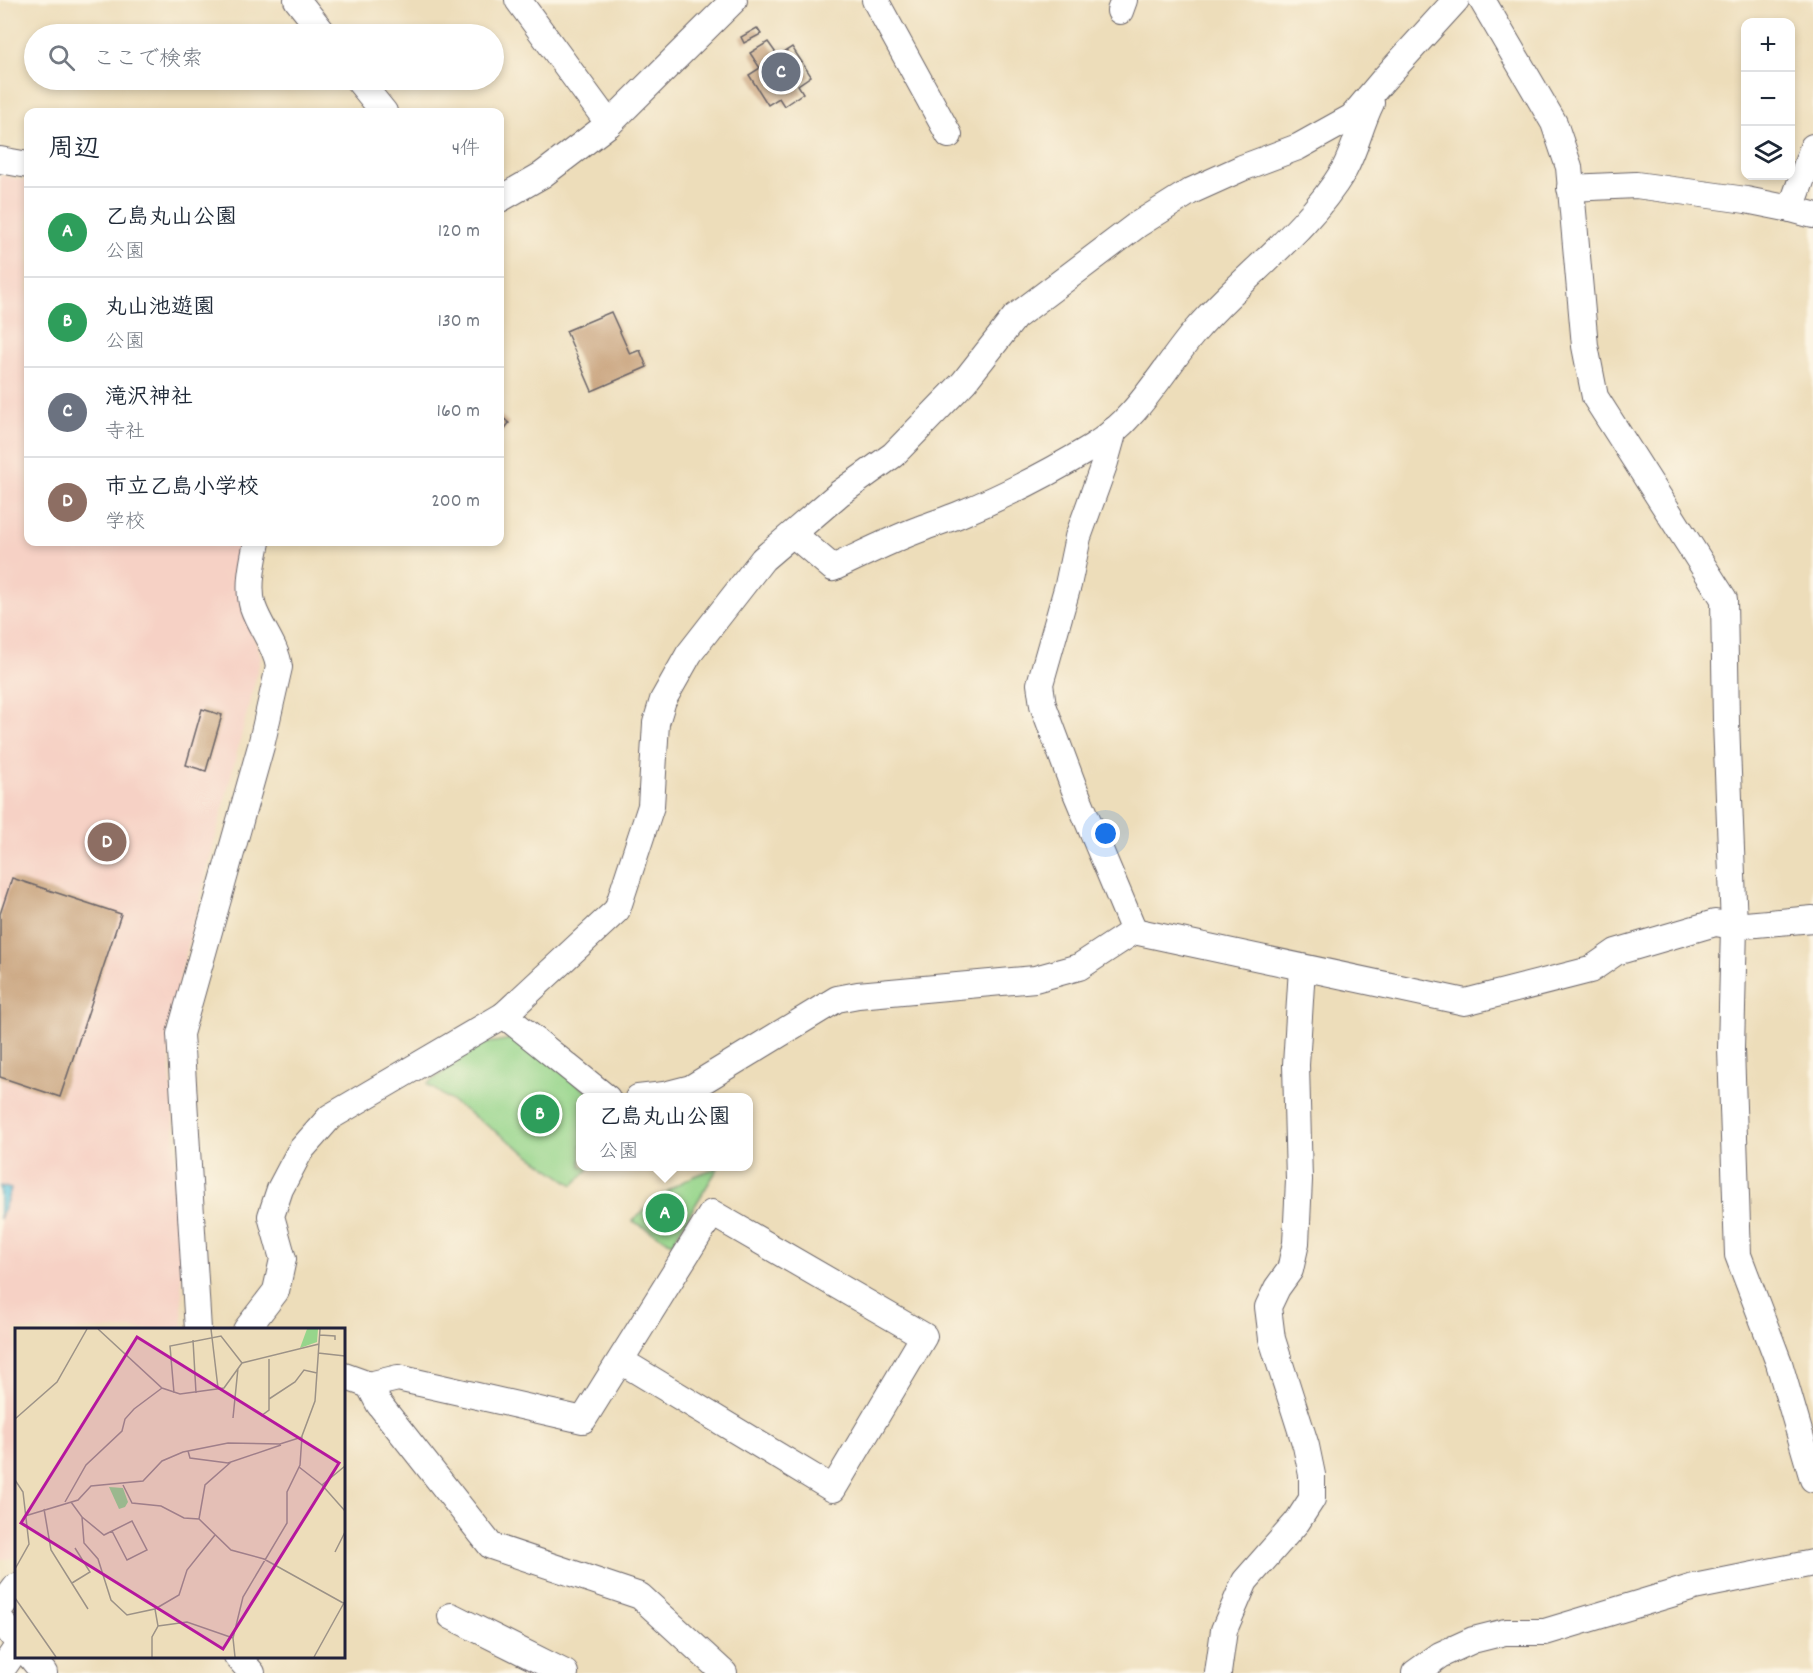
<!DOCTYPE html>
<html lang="ja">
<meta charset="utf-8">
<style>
:root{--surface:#fff;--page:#f2f2f3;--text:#1f2937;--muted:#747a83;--line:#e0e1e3;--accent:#b5179e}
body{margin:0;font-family:Dekko,"Klee One",sans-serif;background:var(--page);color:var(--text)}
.controls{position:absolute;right:18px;top:18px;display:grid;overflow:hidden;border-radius:12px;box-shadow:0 3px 9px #0003}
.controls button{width:54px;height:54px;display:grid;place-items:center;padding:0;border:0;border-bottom:2px solid var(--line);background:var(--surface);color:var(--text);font:30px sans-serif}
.you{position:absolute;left:1106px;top:834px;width:21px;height:21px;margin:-15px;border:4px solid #fff;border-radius:50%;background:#1a73e8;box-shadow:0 0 0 9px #1a73e833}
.badge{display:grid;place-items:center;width:39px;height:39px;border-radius:50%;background:var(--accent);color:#fff;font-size:20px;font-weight:700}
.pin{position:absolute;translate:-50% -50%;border:3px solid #fff;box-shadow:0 2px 6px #0006}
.popup{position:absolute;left:576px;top:1093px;width:177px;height:78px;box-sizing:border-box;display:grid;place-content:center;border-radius:12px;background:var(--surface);filter:drop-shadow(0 2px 4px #0005);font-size:20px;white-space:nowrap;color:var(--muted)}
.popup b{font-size:22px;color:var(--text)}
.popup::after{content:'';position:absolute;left:50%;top:100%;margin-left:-12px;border:12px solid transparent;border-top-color:var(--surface)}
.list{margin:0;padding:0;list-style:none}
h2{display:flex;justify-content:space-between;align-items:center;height:78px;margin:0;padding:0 24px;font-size:26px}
h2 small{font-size:20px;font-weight:400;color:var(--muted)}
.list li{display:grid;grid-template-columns:39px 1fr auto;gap:18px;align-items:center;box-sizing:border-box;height:90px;padding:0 24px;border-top:2px solid var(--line)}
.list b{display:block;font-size:22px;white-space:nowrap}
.list p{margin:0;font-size:20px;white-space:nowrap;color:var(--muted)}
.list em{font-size:20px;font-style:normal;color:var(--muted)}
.icon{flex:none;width:33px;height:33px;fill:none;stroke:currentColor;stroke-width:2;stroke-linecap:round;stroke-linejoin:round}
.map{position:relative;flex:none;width:1813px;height:1673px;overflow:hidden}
.search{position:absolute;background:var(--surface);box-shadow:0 3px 9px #0003;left:24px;top:24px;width:480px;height:66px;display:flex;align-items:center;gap:15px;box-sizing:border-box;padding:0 21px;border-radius:33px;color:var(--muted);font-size:22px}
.panel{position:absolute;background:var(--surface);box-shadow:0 3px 9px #0003;left:24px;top:108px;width:480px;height:438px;border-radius:12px}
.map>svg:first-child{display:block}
</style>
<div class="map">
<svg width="1813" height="1673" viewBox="0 0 1813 1673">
<rect width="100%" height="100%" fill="#fcf5e5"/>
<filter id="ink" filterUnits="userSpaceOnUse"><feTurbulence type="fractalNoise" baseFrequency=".0167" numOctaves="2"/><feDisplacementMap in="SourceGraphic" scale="12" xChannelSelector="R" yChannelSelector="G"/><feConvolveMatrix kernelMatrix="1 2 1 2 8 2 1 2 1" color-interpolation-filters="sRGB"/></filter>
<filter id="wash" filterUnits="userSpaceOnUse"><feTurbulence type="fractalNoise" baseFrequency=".008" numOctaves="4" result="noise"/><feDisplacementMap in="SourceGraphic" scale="24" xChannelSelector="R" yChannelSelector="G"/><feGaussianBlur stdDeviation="1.35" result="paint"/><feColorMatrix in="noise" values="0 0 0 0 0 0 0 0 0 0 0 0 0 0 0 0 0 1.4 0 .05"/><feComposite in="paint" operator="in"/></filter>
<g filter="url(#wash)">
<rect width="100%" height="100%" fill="#edddba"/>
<polygon fill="#f6d1c5" points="0,175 28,181 28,542 247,542 237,588 261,657 168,1026 179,1207 183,1329 16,1330 16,1556 11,1559 0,1559"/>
<g fill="#96d58b" stroke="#5c7c63" stroke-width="1.5">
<polygon points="518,1038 594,1097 581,1098 581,1166 591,1167 573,1185 427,1084 482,1044"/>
<path d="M718 1168 672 1243 633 1221C657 1196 684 1176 718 1168Z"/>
</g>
<polygon fill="#62c6e0" stroke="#42748e" stroke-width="1.5" points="0,1186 11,1189 0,1219"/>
<g id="blocks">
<g fill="#c59d76">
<polygon points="757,28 761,34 744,43 741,37"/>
<polygon points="768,42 778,56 792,47 811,76 798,85 803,93 784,106 779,98 768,105 749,75 760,68 750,53"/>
<polygon points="611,312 630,354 640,350 647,367 592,391 566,331"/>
<polygon points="500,415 509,423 500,435"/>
<polygon points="202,709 222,715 206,771 186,765"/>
<polygon points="12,878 121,914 60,1097 0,1077 0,914"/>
</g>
</g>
</g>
<g filter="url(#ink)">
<use href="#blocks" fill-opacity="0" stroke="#696367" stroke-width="1.5"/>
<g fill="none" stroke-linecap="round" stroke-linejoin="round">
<g stroke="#696367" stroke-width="28">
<g id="minor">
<polyline points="297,0 324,34"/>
<polyline points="518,0 609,124"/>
<polyline points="875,0 949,135"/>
<polyline points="1482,0 1554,123 1569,167 1585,346 1595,397 1724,599 1726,722 1734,926 1731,1049 1738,1255 1779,1363 1813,1479"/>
<polyline points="1120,11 1124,0"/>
<polyline points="358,80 384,112"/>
<polyline points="0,160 28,165"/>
<polyline points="1570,188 1636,185 1746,200 1791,209 1813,215"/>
<polyline points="500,199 542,175 609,124 734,0"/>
<polyline points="1791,209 1813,147"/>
<polyline points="1114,430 1105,462 1078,537 1068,585 1040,684 1043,705 1074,788 1134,931"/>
<path d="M793 534 833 568C861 555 890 540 920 529 932 524 946 520 958 515 1002 497 1051 472 1092 447 1138 419 1162 370 1196 330 1244 275 1306 233 1344 170 1356 148 1360 125 1371 103"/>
<polyline points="504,1015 607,1098"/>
<polyline points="638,1098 664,1095 691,1088 837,999 858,995 1035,979 1079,967 1134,931 1465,1002 1590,970 1616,952 1715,923 1734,926 1813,919"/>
<path d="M198 1330 180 1034 261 746 279 667C276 645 260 628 253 607 247 587 253 562 257 542"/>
<polyline points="246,1330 276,1291 283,1259 271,1216 280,1189 300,1151 330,1117 504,1015 617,910 651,806 656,723 663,700 689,654 763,559 840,493 893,455 964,382 1015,317 1137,225 1191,191 1242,168 1298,147 1352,117 1384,79 1456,0"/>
<polyline points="344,1376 369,1385 379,1404 491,1546 640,1596 724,1673"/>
<polyline points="369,1385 398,1378 583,1420 712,1213 924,1336 833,1489 621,1361"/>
<polyline points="0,1608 16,1587"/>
<polyline points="451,1616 565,1673"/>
<polyline points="0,1619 16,1640"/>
<polyline points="30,1656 44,1673"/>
<polyline points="237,1656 252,1673"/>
<polyline points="0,1672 16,1649"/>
<polyline points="1218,1673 1224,1630 1245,1581 1297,1522 1312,1499 1312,1475 1306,1446 1272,1339 1268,1307 1277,1288 1290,1270 1296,1243 1299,1180 1296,1065 1302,968"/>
<polyline points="1415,1673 1440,1655 1473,1640 1505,1632 1545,1632 1694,1587 1813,1563"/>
</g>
</g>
<use href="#minor" stroke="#fff" stroke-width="26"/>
</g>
</g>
<g transform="translate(15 1328)">
<rect width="330" height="330" fill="#edddba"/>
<path d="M292 1H303L302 14 285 20ZM94 159 108 160 113 174 110 179 104 181Z" fill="#96d58b"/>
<path fill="none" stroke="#9c9287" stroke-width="1.5" d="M83 1 147 60 165 66 209 60 227 35 304 16M196 1 203 60M305 7 320 8V12M178 12 181 65M303 25 330 28M159 65 155 18 206 8 227 35M254 71 280 54 289 42 302 45M246 88 254 82V31M218 90 223 40M0 91 42 54 72 1M173 123 175 130 213 135 266 117M284 139 307 157 330 183M0 152 8 164 14 216 0 241M108 157 117 175 146 178 169 190 184 191 216 222 249 231 330 276M307 157 330 138M50 174 71 137 107 103 110 91 119 81 147 60M56 174 67 189 69 215 83 231 96 272 112 287 140 281 143 298 137 309V329M29 181 36 222 73 281M10 188 63 172 76 158 128 153 147 133 168 124 213 115 265 116 287 109M67 189 89 207 117 193 132 222 112 232 97 203M184 191 190 157 216 134M320 224 330 204M57 255 75 244 60 220M0 270 41 329M140 281 164 267 172 242 200 207M143 298 172 294 218 310M220 329 218 310 228 269 272 195V164L285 137 287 108 300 73 305 1M299 329 330 273"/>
<path fill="#b5179e" fill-opacity="0.15" stroke="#b5179e" stroke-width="3" d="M122 9 324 135 208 321 6 195Z"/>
<rect width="330" height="330" fill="none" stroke="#22223b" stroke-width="3"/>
</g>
</svg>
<div class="controls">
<button>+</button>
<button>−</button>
<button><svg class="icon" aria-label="layers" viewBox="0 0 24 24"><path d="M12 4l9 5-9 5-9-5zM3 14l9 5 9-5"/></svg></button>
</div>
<div class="you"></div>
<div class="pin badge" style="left:665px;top:1213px;background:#2e9e5b">A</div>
<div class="popup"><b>乙島丸山公園</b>公園</div>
<div class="pin badge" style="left:540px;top:1114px;background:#2e9e5b">B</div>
<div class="pin badge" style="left:781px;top:72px;background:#6b7280">C</div>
<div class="pin badge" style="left:107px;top:842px;background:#8d6e63">D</div>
<div class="search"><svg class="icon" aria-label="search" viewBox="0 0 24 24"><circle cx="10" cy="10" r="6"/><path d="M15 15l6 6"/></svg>ここで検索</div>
<section class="panel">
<h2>周辺<small>4件</small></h2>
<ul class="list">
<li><span class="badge" style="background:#2e9e5b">A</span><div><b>乙島丸山公園</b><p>公園</p></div><em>120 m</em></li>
<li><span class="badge" style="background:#2e9e5b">B</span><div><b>丸山池遊園</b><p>公園</p></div><em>130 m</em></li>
<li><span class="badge" style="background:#6b7280">C</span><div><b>滝沢神社</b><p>寺社</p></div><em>160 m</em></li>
<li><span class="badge" style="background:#8d6e63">D</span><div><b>市立乙島小学校</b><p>学校</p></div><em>200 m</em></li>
</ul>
</section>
</div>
